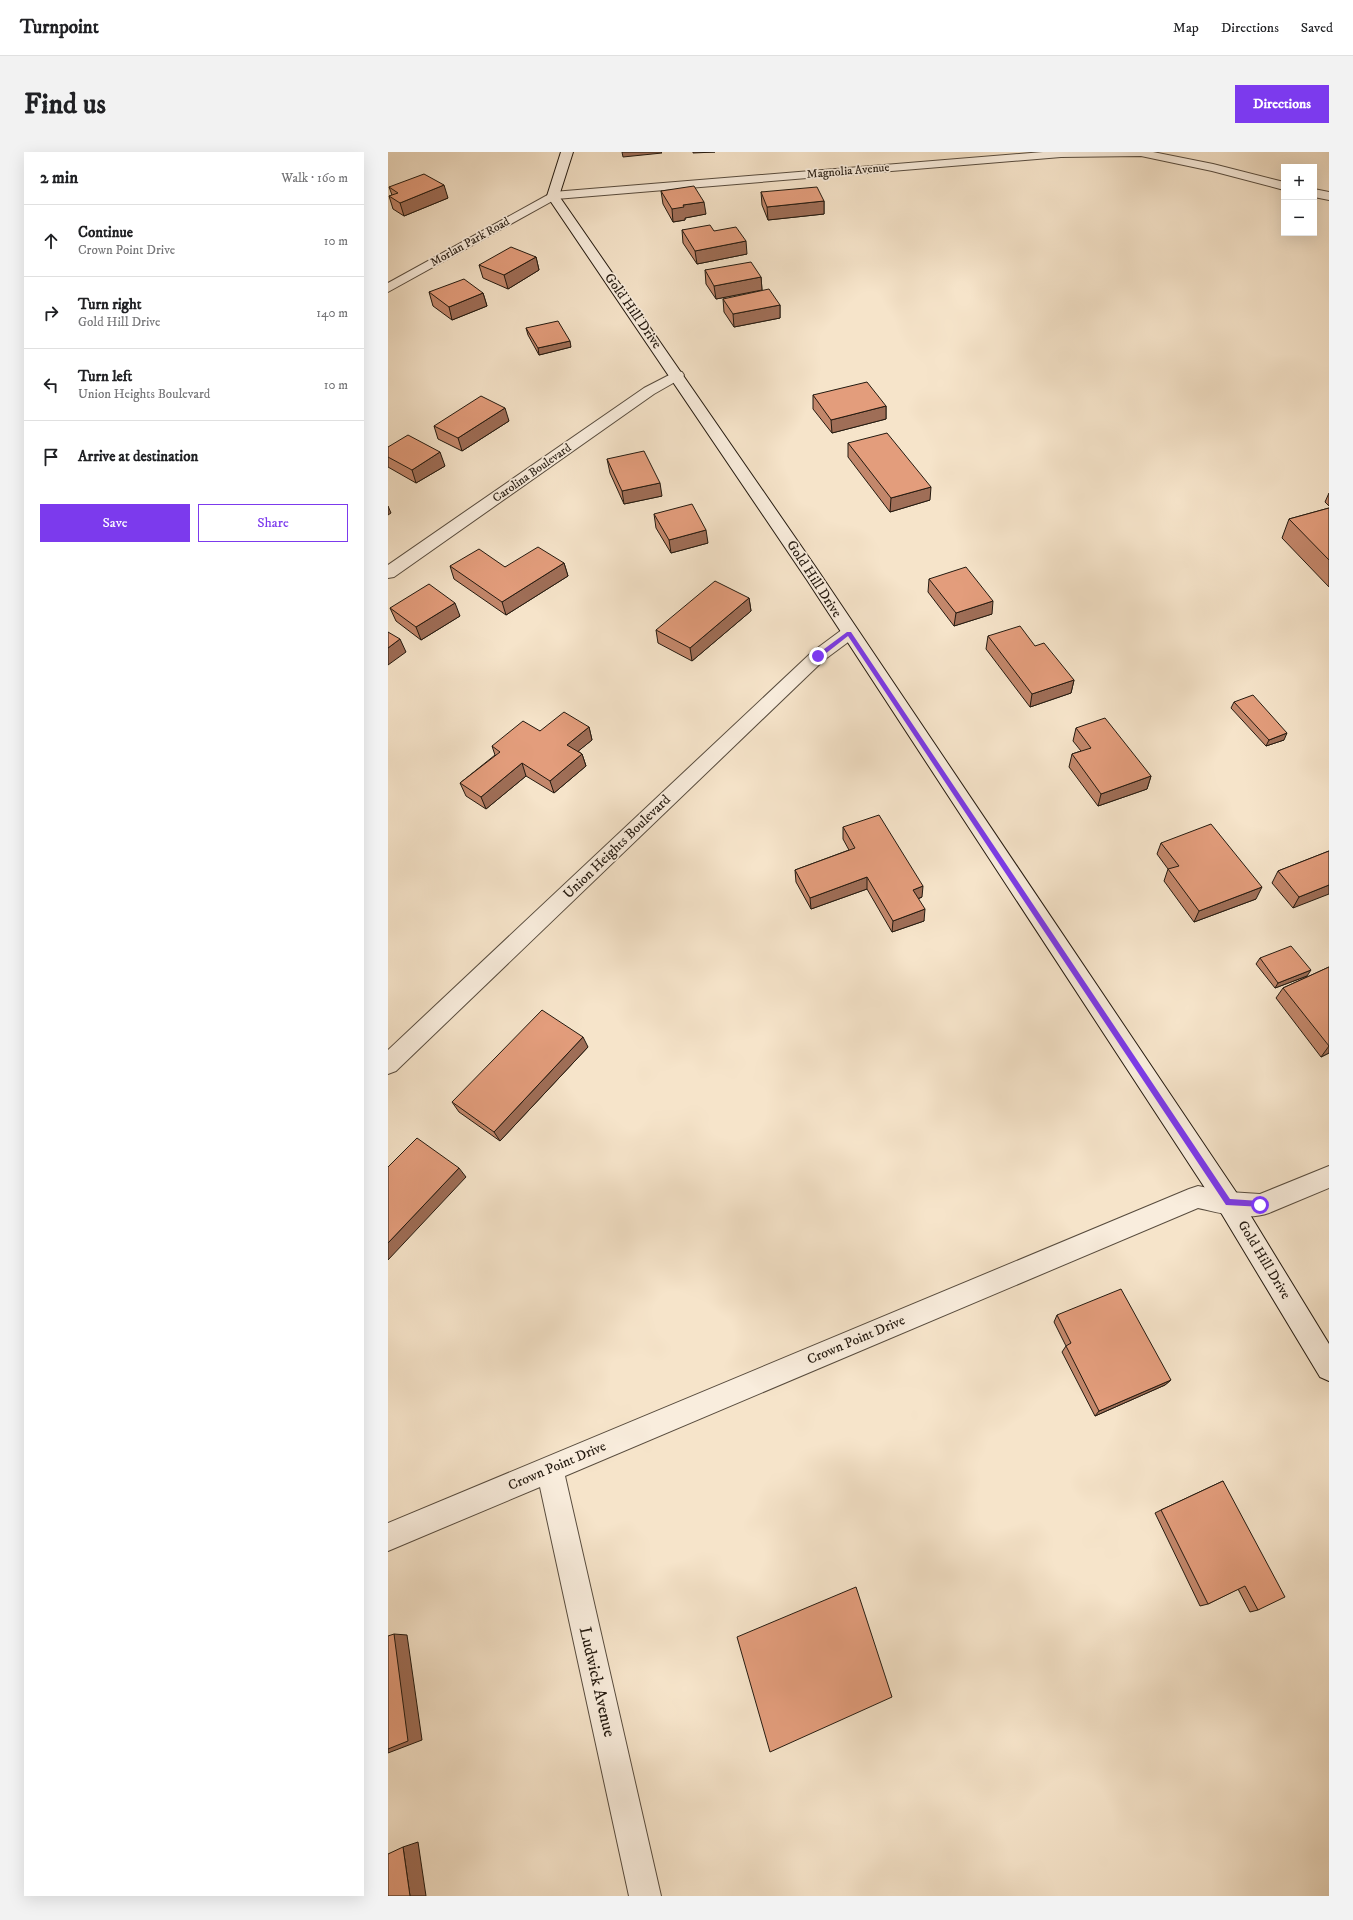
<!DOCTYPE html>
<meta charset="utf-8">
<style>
:root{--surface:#fff;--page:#f2f2f2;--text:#202124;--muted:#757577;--line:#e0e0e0;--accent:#7c3aed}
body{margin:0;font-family:"IM FELL DW Pica",serif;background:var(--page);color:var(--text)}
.controls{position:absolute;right:12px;top:12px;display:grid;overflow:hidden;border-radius:0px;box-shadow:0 4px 16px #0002}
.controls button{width:36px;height:36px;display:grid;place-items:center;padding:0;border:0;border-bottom:1px solid var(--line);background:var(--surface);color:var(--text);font:20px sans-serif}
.stop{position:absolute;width:12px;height:12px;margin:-9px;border:3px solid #7c3aed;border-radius:50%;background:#fff}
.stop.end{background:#7c3aed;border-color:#fff;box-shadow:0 1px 4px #0008}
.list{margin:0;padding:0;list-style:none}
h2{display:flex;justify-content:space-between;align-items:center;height:52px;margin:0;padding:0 16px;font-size:17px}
h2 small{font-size:13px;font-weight:400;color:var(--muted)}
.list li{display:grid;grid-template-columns:26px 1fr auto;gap:12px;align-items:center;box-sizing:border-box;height:72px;padding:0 16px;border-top:1px solid var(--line)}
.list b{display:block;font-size:15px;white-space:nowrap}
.list p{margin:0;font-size:13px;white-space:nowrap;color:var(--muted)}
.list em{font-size:13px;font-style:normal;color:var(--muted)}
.actions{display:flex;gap:8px;padding:12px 16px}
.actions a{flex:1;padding:9px 0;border:1px solid var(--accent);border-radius:0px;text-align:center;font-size:14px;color:var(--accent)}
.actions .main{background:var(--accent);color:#fff}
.icon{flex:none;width:22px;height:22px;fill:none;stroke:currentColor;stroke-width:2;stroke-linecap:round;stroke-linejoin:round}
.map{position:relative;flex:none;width:941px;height:1744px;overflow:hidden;border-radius:0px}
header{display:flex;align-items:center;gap:24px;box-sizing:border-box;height:56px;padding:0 20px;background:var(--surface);border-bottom:1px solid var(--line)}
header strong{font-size:19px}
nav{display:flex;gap:22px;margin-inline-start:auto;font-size:14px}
.intro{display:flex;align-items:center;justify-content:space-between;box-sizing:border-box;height:96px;padding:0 24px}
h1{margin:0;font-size:28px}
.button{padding:10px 18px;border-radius:0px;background:var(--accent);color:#fff;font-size:14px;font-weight:700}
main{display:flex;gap:24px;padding:0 24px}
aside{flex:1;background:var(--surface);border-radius:0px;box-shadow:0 4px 16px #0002}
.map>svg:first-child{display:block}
</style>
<header>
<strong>Turnpoint</strong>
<nav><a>Map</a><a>Directions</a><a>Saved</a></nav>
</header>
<div class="intro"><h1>Find us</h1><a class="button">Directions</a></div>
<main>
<aside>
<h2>2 min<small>Walk · 160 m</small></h2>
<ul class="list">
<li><svg class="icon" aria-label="ahead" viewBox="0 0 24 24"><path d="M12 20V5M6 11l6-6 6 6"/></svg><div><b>Continue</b><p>Crown Point Drive</p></div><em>10 m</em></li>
<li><svg class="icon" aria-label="right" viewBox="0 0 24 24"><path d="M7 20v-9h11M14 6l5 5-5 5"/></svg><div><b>Turn right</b><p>Gold Hill Drive</p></div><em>140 m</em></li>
<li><svg class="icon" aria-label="left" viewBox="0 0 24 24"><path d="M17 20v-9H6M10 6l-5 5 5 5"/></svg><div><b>Turn left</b><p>Union Heights Boulevard</p></div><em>10 m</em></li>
<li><svg class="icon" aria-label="arrive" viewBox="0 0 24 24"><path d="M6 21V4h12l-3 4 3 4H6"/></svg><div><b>Arrive at destination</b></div></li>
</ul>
<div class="actions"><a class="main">Save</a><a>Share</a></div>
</aside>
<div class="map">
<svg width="941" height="1744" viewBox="0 0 941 1744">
<rect width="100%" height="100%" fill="#f6e4ca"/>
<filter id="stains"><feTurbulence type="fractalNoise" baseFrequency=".005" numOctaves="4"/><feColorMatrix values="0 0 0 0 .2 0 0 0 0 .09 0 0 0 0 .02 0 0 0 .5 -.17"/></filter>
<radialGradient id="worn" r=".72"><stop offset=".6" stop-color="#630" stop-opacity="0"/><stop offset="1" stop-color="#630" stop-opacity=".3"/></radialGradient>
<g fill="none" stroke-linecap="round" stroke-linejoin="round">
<g stroke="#584c3e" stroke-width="2">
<g id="street">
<polygon points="655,0 765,0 825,12 896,30 896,38 824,19 753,4 673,5 168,47 0,140 0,131 165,40"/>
<polygon points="926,37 941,40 941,48 926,45"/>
<polygon points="289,219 294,220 296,223 294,226 266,242 6,425 0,426 0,413 256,236"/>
<polygon points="461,475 467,477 470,481 467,485 436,508 8,919 0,922 0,898 424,500 455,477"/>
<path d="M941 1014V1036L881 1061C860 1069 832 1061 810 1056L177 1324 273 1744H241L152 1335 0 1399V1371L801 1037 810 1034 841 1040 872 1042Z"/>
</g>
</g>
<g stroke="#241a10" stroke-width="2">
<polygon id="secondary" points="173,0 185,0 171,44 431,420 850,1043 941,1192 941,1229 932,1225 832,1059 419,428 159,44"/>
</g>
<use href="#street" fill="#f9eddd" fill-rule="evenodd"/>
<use href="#secondary" fill="#f9eddd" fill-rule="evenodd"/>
</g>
<g fill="#c3876b" stroke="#241a10">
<polygon points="305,0 327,0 305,1"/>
<polygon points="1,35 60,46 16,64 5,57 1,44 4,43"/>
<polygon points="273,39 318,62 297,66 297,68 285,70 275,52"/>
<polygon points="373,40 436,49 436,62 380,68 374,53"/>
<polygon points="294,78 326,79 359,102 309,112 295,91"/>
<polygon points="148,105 151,118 120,137 95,126 91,113"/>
<polygon points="317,118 373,125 374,138 328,147 318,132"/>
<polygon points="41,140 95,141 99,154 64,168 45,154"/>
<polygon points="335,147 392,153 392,166 346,175 336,160"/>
<polygon points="138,176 183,195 151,203 140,183"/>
<polygon points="425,243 498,254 498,267 444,281 425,257"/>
<polygon points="121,269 74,299 50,287 46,274"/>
<polygon points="460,291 542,348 502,360 460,305"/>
<polygon points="0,295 57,314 28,331 0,315"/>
<polygon points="219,307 274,344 236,352 222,321"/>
<polygon points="941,341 941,354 937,350"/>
<polygon points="941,356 941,435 894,386 901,367"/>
<polygon points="266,362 320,391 283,401 268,376"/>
<polygon points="176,411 180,424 118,463 66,427 62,414 117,415"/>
<polygon points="541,427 604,462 566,474 540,440"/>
<polygon points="361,446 363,459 304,509 270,491 268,478"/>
<polygon points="2,456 72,464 33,488 8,469"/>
<polygon points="600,484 647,494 686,528 683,541 642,555 598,497"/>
<polygon points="846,550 896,588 878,594 843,556"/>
<polygon points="201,575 204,588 190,599 194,602 198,614 166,641 138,624 98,657 78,644 72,631 107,603 104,594 152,579"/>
<polygon points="688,576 763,624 759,637 710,654 681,615 684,602 693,599 685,589"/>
<polygon points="455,675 534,745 530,747 536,769 504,780 479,737 423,757 408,730 407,718 461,698 455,687"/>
<polygon points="773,691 868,747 806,770 776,729 780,717 769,702"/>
<polygon points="941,699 905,756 884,731 890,719"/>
<polygon points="872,806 919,824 887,836 868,812"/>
<polygon points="941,815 941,901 933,905 888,846 895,836"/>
<polygon points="200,895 112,989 71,960 64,950"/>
<polygon points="669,1163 783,1228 777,1233 707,1264 674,1200 678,1194 666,1170"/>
<polygon points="835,1329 870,1458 862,1460 850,1437 820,1452 812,1454 767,1361 773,1358"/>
</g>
<g fill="#9f6e57" stroke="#241a10">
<polygon points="234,0 273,0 274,1 235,5"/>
<polygon points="56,33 60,46 16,64 12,51"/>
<polygon points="436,49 436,62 380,68 379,55"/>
<polygon points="316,50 318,62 297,66 297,68 285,70 284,57 295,53"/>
<polygon points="358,89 359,102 309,112 307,99"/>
<polygon points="148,105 151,118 120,137 116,123"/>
<polygon points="373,125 374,138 328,147 326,134"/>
<polygon points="95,141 99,154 64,168 61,155"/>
<polygon points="392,153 392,166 346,175 345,162"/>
<polygon points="182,189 183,195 151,203 150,196"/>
<polygon points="498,254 498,267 444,281 443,268"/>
<polygon points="117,256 121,269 74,299 70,286"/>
<polygon points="52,300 57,314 28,331 24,318"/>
<polygon points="272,331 274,344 236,352 234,339"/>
<polygon points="543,335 542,348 502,360 503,346"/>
<polygon points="0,354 3,361 0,363"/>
<polygon points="318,378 320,391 283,401 281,388"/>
<polygon points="176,411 180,424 118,463 114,450"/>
<polygon points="361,446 363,459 304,509 302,496"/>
<polygon points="605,449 604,462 566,474 568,461"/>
<polygon points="67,451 72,464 33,488 28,475"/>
<polygon points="12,487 18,500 0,513 0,496"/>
<polygon points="686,528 683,541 642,555 644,542"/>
<polygon points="201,575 204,588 183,605 179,593"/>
<polygon points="899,581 896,588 878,594 881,588"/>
<polygon points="194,602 198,614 166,641 162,629"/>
<polygon points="134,611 138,624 98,657 93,645"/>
<polygon points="763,624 759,637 710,654 713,642"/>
<polygon points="479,725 479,737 423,757 422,746"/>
<polygon points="941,733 941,742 905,756 911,745"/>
<polygon points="535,734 534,745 524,749 525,738"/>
<polygon points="874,735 868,747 806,770 811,759"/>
<polygon points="537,757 536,769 504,780 505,769"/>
<polygon points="923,818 919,824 887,836 890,831"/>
<polygon points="195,885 200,895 112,989 106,980"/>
<polygon points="941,894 941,901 933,905"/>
<polygon points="71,1016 78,1025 0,1108 0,1091"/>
<polygon points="783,1228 777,1233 707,1264 711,1259"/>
<polygon points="6,1482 19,1483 34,1588 0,1601"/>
<polygon points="30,1690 38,1744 22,1744 15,1695"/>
</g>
<g fill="#e39d7c" stroke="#241a10">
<polygon points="36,22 56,33 12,51 1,44 10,41 1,35"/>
<polygon points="306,34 316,50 295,53 296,55 284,57 273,39"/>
<polygon points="429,35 436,49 379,55 373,40"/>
<polygon points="322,73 326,79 348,75 358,89 307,99 294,78"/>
<polygon points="123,95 148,105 116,123 91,113"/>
<polygon points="363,110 373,125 326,134 317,118"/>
<polygon points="76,127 95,141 61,155 41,140"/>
<polygon points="381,137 392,153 345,162 335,147"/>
<polygon points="170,169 182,189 150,196 138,176"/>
<polygon points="479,230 498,254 443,268 425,243"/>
<polygon points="93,244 117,256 70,286 46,274"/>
<polygon points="499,281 543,335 503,346 460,291"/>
<polygon points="20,283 52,300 24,318 0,305 0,295"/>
<polygon points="256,299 272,331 234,339 219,307"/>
<polygon points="304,352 318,378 281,388 266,362"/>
<polygon points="941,356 941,408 901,367"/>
<polygon points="150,395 176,411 114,450 62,414 91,397 117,415"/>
<polygon points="578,415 605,449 568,461 541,427"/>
<polygon points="327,429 361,446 302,496 268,478"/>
<polygon points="41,432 67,451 28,475 2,456"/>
<polygon points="632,474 647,494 656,491 686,528 644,542 600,484"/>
<polygon points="0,480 12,487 0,496"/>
<polygon points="865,543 899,581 881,588 846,550"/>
<polygon points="176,560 201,575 179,593 194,602 162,629 134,611 93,645 72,631 112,600 104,594 135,569 152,579"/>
<polygon points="717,566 763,624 713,642 684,602 703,596 688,576"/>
<polygon points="491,663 535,734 525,738 537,757 505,769 479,725 422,746 407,718 467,696 455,675"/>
<polygon points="823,672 874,735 811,759 780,717 791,714 773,691"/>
<polygon points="941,699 941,733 911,745 890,719"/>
<polygon points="903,794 923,818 890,831 872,806"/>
<polygon points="941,815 941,894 895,836"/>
<polygon points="154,858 195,885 106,980 64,950"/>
<polygon points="29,986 71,1016 0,1091 0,1015"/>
<polygon points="733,1137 783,1228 711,1259 678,1194 683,1191 669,1163"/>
<polygon points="835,1329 897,1445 870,1458 857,1434 820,1452 773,1358"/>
<polygon points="468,1435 504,1545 382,1600 349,1485"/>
<polygon points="6,1482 20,1589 0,1597 0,1484"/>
<polygon points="15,1695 22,1744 0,1744 0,1702"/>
</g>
<polygon fill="#7c3aed" points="459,480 463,480 842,1047 872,1049 875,1050 875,1055 838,1053 460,484 432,506 428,506 428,503"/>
<g text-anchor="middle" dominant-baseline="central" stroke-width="3.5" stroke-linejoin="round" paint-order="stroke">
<g font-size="12" fill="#241a10" stroke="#f9eddd">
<text transform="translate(460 19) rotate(-5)">Magnolia Avenue</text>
<text transform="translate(82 90) rotate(-29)">Morlan Park Road</text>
<text transform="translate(144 321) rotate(-35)">Carolina Boulevard</text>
</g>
<g font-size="14" fill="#241a10" stroke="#f9eddd">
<text transform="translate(245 159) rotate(55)">Gold Hill Drive</text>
<text transform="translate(426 427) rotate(57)">Gold Hill Drive</text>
<text transform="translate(229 695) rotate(-44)">Union Heights Boulevard</text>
<text transform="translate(876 1108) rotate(59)">Gold Hill Drive</text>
<text transform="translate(468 1188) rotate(-23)">Crown Point Drive</text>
<text transform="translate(169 1314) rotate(-23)">Crown Point Drive</text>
</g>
<g font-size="17" fill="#241a10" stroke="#f9eddd">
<text transform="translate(209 1530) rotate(77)">Ludwick Avenue</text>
</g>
</g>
<rect width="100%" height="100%" filter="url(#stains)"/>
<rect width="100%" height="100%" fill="url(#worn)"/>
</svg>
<div class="controls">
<button>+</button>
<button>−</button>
</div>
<div class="stop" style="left:872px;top:1053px"></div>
<div class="stop end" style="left:430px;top:504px"></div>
</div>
</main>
